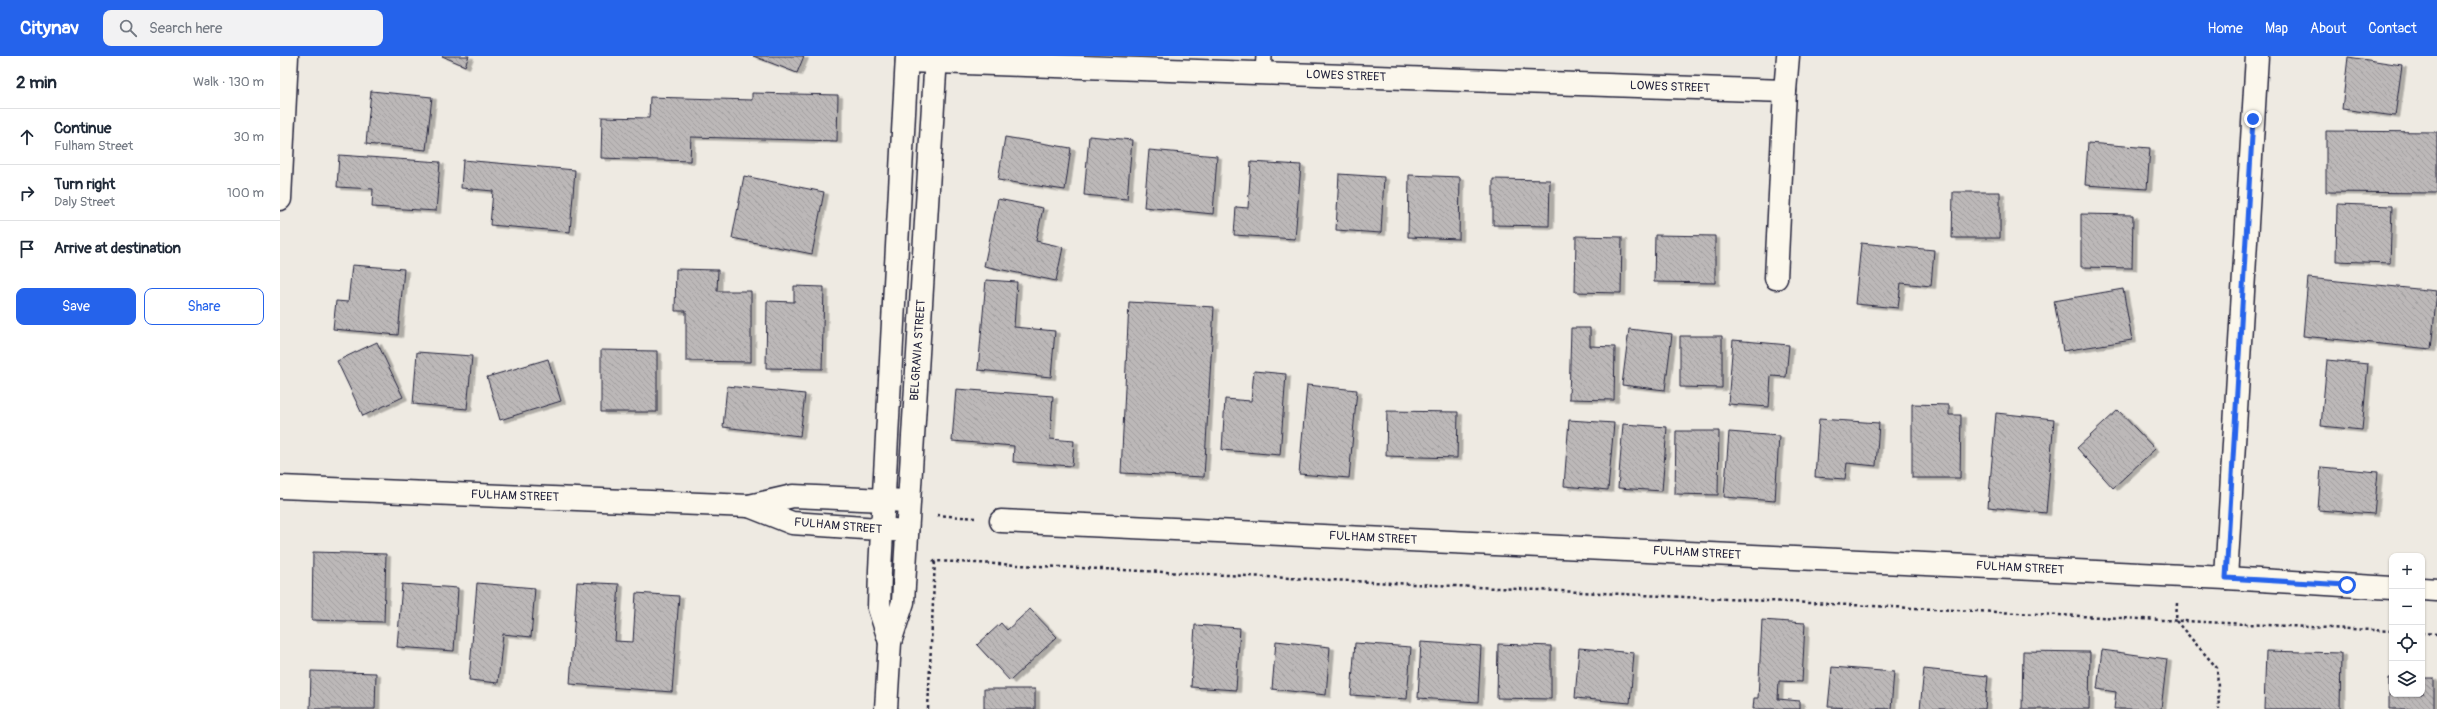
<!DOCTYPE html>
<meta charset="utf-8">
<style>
:root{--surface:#fff;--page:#f2f2f3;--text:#1f2937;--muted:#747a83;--line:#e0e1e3;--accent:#2563eb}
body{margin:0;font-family:Pangolin,sans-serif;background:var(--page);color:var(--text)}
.controls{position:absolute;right:12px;bottom:12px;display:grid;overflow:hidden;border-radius:8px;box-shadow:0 1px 3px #0004}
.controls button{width:36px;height:36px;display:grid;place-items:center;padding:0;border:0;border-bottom:1px solid var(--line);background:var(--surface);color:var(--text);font:20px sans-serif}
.stop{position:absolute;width:12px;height:12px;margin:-9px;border:3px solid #2563eb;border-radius:50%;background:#fff}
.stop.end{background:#2563eb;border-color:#fff;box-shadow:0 1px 4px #0008}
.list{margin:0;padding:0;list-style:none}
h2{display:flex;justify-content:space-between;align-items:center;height:52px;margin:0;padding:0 16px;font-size:17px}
h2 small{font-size:13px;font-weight:400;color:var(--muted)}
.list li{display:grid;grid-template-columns:26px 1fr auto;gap:12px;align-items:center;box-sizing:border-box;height:56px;padding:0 16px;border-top:1px solid var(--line)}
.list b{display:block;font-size:15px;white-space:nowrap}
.list p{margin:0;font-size:13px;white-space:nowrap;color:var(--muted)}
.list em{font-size:13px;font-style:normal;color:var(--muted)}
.actions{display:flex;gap:8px;padding:12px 16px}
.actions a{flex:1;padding:9px 0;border:1px solid var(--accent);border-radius:8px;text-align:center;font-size:14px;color:var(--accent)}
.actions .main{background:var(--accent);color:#fff}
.icon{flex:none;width:22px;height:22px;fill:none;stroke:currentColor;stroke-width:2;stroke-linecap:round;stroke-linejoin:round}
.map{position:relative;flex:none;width:2157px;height:653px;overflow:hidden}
header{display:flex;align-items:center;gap:24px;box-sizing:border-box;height:56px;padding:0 20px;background:var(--accent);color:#fff}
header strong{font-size:19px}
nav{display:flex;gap:22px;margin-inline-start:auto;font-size:14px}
.search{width:280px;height:36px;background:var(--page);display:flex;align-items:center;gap:10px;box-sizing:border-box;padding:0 14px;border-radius:8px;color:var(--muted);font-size:15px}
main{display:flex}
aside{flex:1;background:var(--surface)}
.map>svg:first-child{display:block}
</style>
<header>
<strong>Citynav</strong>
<div class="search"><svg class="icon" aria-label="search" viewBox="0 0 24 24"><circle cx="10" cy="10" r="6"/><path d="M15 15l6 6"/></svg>Search here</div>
<nav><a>Home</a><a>Map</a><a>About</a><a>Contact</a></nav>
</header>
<main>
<aside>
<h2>2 min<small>Walk · 130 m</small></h2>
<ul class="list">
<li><svg class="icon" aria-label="ahead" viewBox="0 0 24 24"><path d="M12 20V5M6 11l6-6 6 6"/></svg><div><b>Continue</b><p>Fulham Street</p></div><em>30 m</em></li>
<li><svg class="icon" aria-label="right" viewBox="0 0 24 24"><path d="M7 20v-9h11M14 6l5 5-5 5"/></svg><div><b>Turn right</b><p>Daly Street</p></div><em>100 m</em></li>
<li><svg class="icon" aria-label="arrive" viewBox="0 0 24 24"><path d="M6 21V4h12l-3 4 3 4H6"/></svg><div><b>Arrive at destination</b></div></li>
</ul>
<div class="actions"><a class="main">Save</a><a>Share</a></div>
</aside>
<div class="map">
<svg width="2157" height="653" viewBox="0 0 2157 653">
<defs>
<pattern id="building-back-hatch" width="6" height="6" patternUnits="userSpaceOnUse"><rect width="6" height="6" fill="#bcb8b8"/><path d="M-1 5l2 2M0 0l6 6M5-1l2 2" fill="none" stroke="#a19e9f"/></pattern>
<filter id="shadow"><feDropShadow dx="4.5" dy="2.5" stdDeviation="0" flood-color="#0004"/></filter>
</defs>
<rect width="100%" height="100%" fill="#eeeae2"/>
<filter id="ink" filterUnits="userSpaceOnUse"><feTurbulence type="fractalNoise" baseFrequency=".025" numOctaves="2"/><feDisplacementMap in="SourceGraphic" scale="8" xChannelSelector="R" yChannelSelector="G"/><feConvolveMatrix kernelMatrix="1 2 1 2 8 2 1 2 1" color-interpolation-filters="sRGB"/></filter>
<g filter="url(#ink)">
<g fill="url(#building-back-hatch)" stroke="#22223b" filter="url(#shadow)">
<polygon points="162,0 189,0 185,10"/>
<polygon points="473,0 524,0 517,17"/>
<polygon points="2068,1 2122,9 2115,60 2062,53"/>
<polygon points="91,35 152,41 146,94 86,88"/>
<polygon points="472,37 558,39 557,85 411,81 410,105 321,102 322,61 369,62 370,41 472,44"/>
<polygon points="2046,75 2157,76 2157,137 2046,136"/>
<polygon points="809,80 852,84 847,143 804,139"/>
<polygon points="725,81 791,92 785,134 718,124"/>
<polygon points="1808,87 1870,92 1867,133 1805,129"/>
<polygon points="869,94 937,100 933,158 864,151"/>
<polygon points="59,99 160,106 156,155 92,151 93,133 57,131"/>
<polygon points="183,104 295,114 290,176 210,169 213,135 181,132"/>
<polygon points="971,106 1021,109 1015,183 954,179 956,151 968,152"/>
<polygon points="1059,118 1104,121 1101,177 1056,174"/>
<polygon points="1129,119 1180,121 1179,183 1128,181"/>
<polygon points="464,120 544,136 532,198 452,182"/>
<polygon points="1213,123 1270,124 1269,170 1213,169"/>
<polygon points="1673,136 1720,136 1720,182 1672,182"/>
<polygon points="718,143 763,152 756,185 783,191 776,225 704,210"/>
<polygon points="2057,148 2112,150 2110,207 2056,205"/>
<polygon points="1801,158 1853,159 1852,212 1801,211"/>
<polygon points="1375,179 1435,180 1435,227 1374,226"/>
<polygon points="1296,180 1342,181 1341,237 1295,236"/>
<polygon points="1581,187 1654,194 1651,230 1621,227 1618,252 1575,248"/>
<polygon points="72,209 124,213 118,279 53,273 56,245 68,246"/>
<polygon points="396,213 438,214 437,235 471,235 471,306 406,305 406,255 395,255"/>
<polygon points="2028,222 2157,235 2151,293 2023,280"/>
<polygon points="706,224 737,226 734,271 775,275 771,321 698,314"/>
<polygon points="514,230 544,231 542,313 486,312 487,245 514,246"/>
<polygon points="1843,233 1852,284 1783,295 1774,245"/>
<polygon points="849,246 934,251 924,421 841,417"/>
<polygon points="1291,272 1310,272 1310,290 1335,291 1334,344 1289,343"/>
<polygon points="1349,273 1392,278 1385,334 1342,329"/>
<polygon points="1400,280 1442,280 1442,332 1400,331"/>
<polygon points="1453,284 1509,289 1506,321 1491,320 1489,351 1448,348"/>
<polygon points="97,286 123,341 83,360 57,305"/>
<polygon points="321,294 377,295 377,356 321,356"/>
<polygon points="137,296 192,300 187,353 133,348"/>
<polygon points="268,303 281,345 220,364 207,321"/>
<polygon points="2047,304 2088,308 2082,374 2041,370"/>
<polygon points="974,315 1006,318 1000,399 942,394 945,343 971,345"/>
<polygon points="1027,329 1077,334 1069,422 1019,418"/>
<polygon points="447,330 525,338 520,380 443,371"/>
<polygon points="676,333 773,340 770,383 794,385 792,410 733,406 734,390 672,385"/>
<polygon points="1632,348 1669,349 1669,359 1681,359 1680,422 1632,422"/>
<polygon points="1838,354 1875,393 1833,432 1797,392"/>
<polygon points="1107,355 1178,356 1177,402 1106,400"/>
<polygon points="1716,357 1774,363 1766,457 1708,451"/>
<polygon points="1539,363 1599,367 1596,410 1567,407 1565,423 1535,421"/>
<polygon points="1289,364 1334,367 1328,434 1284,430"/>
<polygon points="1343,368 1387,371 1382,435 1338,432"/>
<polygon points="1396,375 1439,375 1438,439 1395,438"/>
<polygon points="1449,376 1499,380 1495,445 1444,441"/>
<polygon points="2041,411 2098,416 2094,458 2038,454"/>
<polygon points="33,496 106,498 104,566 32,564"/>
<polygon points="297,526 339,528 335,585 353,586 356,537 399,540 392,636 290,628"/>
<polygon points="197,527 255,532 251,581 223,578 218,627 189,624"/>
<polygon points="122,528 178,532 174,595 117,591"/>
<polygon points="750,553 777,581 730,625 697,589 721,567 727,574"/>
<polygon points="1482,564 1525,567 1522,626 1499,625 1498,643 1520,645 1520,653 1473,653 1474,642 1478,642"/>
<polygon points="915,569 960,572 956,634 911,631"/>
<polygon points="996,585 1050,591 1046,639 992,633"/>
<polygon points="1141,586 1201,590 1198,646 1138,642"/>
<polygon points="1075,587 1131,591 1127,643 1071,639"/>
<polygon points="1218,588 1271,590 1271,643 1217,642"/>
<polygon points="1299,592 1354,597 1350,647 1295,642"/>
<polygon points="1822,594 1887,603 1881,653 1834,653 1836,636 1817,633"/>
<polygon points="1743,595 1810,596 1809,653 1742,653"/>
<polygon points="1986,595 2061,597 2060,653 1984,653"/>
<polygon points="1552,611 1614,616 1611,653 1548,651"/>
<polygon points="1644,613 1708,620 1705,653 1640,653"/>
<polygon points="31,615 96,617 95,653 30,653"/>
<polygon points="2109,622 2112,622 2112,638 2142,638 2142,622 2154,622 2154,653 2109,653"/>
<rect x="704" y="633" width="51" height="20"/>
</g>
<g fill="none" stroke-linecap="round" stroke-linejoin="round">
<g stroke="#22223b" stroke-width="18">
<polyline id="service" points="983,17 984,0"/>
</g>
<g stroke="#22223b" stroke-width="25">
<g id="minor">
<polyline points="627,5 1505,35 1508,0"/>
<polyline points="0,143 7,0"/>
<polyline points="1496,222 1505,35"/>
<polyline points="0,431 469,450 513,440 628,445"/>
<polyline points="469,450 512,467 627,475"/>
<polyline points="721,465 1946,522 2112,532"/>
<polyline points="1946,522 1977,0"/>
<polyline points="2142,533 2157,534"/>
</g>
</g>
<g stroke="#22223b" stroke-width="25">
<g id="tertiary">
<polyline points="610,586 599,552 600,514 627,0"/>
<polyline points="606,653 610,586 623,546 656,0"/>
</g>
</g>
<g stroke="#22223b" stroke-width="2.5" stroke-dasharray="3 3" stroke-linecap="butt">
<polyline points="657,459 695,462"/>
<polyline points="653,507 655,505 2112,575"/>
<polyline points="1897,547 1896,565 1937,612 1939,653"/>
<polyline points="2142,577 2157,578"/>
<polyline points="648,653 655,504"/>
</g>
<use href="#service" stroke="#fbf7ec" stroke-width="15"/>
<use href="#minor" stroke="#fbf7ec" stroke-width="22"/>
<use href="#tertiary" stroke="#fbf7ec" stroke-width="22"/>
</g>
</g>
<g fill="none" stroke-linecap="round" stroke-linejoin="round" filter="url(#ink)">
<polyline stroke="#2563eb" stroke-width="5" points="1973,63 1946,522 2067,529"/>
</g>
<g text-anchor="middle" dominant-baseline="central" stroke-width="4" stroke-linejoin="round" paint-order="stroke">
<g font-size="12" fill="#22223b" stroke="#fbf7ec">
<text transform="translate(1066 20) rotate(2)">LOWES STREET</text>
<text transform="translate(1390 31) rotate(2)">LOWES STREET</text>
<text transform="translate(638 294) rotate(-86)">BELGRAVIA STREET</text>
<text transform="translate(235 440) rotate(2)">FULHAM STREET</text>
<text transform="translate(558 470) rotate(5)">FULHAM STREET</text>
<text transform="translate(1093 482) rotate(3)">FULHAM STREET</text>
<text transform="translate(1417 497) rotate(3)">FULHAM STREET</text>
<text transform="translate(1740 512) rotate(3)">FULHAM STREET</text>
</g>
</g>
</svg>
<div class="controls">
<button>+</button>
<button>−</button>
<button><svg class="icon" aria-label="locate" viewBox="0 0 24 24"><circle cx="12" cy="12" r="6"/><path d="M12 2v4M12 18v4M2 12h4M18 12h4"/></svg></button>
<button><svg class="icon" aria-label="layers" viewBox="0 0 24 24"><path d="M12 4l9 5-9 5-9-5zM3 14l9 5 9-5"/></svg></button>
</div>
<div class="stop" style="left:2067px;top:529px"></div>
<div class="stop end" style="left:1973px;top:63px"></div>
</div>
</main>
